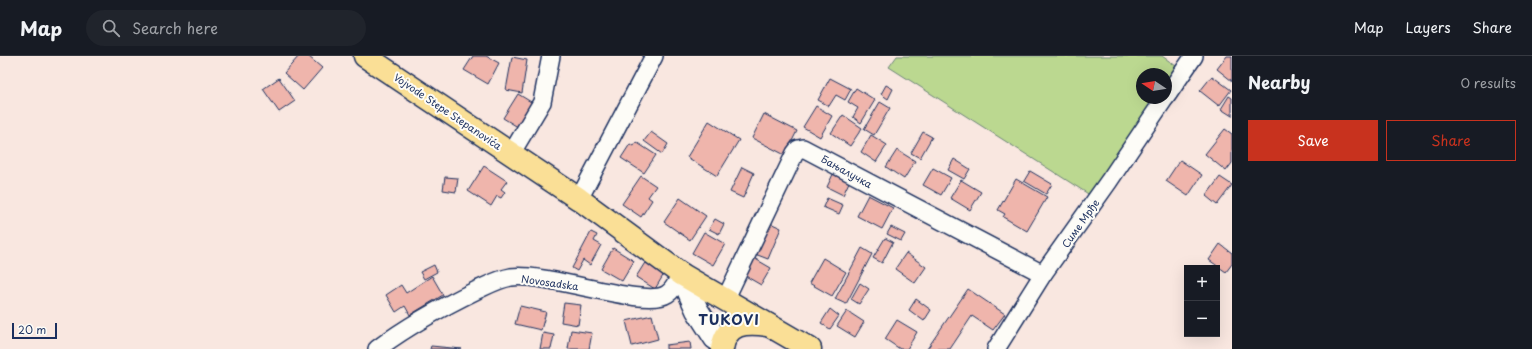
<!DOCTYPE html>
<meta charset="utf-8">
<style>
:root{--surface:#171b24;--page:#20242c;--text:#f1f3f6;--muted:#9ea1a6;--line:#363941;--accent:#c8321e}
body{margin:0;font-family:"Playpen Sans",sans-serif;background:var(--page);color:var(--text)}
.controls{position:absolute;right:12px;bottom:12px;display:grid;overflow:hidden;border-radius:0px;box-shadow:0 4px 16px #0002}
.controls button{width:36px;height:36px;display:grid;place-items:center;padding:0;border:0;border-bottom:1px solid var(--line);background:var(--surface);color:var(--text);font:20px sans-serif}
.compass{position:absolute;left:1136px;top:12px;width:36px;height:36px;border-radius:50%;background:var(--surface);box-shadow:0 4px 16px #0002;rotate:282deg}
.scale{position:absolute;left:12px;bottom:10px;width:45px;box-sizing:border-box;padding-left:4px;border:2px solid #1b2f5e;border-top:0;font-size:11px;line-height:14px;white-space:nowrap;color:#1b2f5e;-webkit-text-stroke:3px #fdfcf7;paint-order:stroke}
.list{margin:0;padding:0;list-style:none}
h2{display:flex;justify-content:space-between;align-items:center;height:52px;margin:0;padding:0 16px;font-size:17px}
h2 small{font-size:13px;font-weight:400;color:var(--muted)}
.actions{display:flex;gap:8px;padding:12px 16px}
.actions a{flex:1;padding:9px 0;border:1px solid var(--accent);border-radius:0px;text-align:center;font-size:14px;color:var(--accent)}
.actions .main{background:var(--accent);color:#fff}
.icon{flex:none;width:22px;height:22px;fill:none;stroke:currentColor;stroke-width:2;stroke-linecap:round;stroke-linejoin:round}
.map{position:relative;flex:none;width:1232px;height:293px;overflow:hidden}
header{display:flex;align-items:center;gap:24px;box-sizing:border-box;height:56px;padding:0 20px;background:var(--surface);border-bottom:1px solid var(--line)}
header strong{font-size:19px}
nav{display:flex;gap:22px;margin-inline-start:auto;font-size:14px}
.search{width:280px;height:36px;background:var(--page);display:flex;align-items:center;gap:10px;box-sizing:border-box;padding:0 14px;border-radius:22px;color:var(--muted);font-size:15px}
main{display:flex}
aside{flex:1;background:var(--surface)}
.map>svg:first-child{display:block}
</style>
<header>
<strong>Map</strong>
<div class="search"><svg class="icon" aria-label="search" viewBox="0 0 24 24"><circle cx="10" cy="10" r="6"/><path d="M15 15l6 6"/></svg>Search here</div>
<nav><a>Map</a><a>Layers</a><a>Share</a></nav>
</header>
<main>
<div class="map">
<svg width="1232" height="293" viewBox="0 0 1232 293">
<rect width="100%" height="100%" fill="#f9e7e0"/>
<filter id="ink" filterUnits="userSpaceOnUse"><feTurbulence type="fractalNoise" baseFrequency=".025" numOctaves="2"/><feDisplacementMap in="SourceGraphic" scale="8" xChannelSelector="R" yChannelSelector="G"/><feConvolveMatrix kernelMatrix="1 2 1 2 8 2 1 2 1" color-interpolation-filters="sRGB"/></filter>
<g filter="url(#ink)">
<polygon fill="#bbd890" stroke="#6b8477" points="897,0 1162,0 1183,15 1166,38 1166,18 1142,18 1142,42 1163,42 1093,141 889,11"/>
<g fill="#efb5ac" stroke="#1b2f5e">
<polygon points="299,0 308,0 322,12 303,34 284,17"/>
<polygon points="473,0 486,0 499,7 488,28 464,14"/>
<polygon points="1227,0 1232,0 1232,25 1217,13"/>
<polygon points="512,1 527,4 522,37 506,34"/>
<polygon points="1212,20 1231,34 1219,50 1200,35"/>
<polygon points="279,22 295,45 279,56 263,33"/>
<polygon points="830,22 851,33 845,44 836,39 829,50 818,44"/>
<polygon points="886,29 893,33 888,43 881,38"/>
<polygon points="856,32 875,44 861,67 853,61 858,52 848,46"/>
<polygon points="518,38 536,49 521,73 503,62"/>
<polygon points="1229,40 1232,42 1232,60 1221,53"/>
<polygon points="880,46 890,52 874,79 864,73"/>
<polygon points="816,50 832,60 820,81 803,71"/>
<polygon points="764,58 797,75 785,99 752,82"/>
<polygon points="843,59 862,72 850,90 831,77"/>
<polygon points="709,65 739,84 717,120 687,101"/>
<polygon points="1225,73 1232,78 1232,107 1226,115 1205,98"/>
<polygon points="651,76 668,88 662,98 644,85"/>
<polygon points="923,76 932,81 920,102 911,97"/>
<polygon points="871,79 887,89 876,106 861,96"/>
<polygon points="636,86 656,99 644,117 621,102 630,88 634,90"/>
<polygon points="897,94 915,105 904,123 886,111"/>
<polygon points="954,103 970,113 964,123 948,114"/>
<polygon points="1180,104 1202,119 1188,140 1166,125"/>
<polygon points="484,110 507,125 501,133 505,136 501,142 497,140 491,150 468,135"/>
<polygon points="742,111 754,117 743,142 730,136"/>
<polygon points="933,112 951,122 941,139 923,129"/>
<polygon points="835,114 851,122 843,139 827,131"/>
<polygon points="1030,115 1052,128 1046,138 1024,125"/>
<polygon points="641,120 656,130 648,141 652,144 641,161 622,148"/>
<polygon points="445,121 458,122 456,136 443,134"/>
<polygon points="1220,121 1232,129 1217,149 1206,140"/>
<polygon points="1016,123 1047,141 1027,175 1003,161 1005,158 998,154"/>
<polygon points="961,124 981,136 970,154 950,142"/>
<polygon points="868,139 893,152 882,173 857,160"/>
<polygon points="680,142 706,160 690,184 664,166"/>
<polygon points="827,142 843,149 839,158 823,151"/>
<polygon points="715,163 724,168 719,178 709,173"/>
<polygon points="768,166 781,172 768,203 755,198"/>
<polygon points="891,171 905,178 901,185 887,178"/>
<polygon points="591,176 597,179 594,185 601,189 590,209 583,204 577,215 572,212"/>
<polygon points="704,176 725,188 713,209 692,197"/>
<polygon points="885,182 893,186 882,207 873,202"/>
<polygon points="1220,188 1232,197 1232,208 1226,216 1209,204"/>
<polygon points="613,192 634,205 622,225 601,213"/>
<polygon points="862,192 872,198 846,248 835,243"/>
<polygon points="906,197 926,211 915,227 895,213"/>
<polygon points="752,201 771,212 761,229 742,218"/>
<polygon points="823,202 846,216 832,240 809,227"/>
<polygon points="646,205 664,218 655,233 636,221"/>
<polygon points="434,209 437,216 424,223 420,216"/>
<polygon points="432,220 443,239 410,259 405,250 396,256 386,239 401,229 406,237"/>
<polygon points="860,227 869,233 859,248 851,243"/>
<polygon points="968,233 1005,258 993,274 972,260 950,293 927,293"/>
<polygon points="916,243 931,254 924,265 909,254"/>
<polygon points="564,247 581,249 578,269 561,266"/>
<polygon points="520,250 546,256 541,274 515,268"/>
<polygon points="830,253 839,260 830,273 821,267"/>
<polygon points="847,255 864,266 855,281 837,270"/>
<polygon points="652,259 658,283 632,290 626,265"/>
<polygon points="897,264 917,276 907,293 900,293 885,283"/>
<polygon points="571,274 592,277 589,293 568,293"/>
<polygon points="543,277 554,279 551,293 540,293"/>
<polygon points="690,286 691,293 666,293 666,289"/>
<polygon points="431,290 462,293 430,293"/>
</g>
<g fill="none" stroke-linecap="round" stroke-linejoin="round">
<g stroke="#1b2f5e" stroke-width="20">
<g id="street">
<polyline points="1166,41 1194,0"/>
<polyline points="511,98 542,46 551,0"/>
<polyline points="579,143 654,0"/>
<polyline points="725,244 795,97 798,93 803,92 1043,218"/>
<path d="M377 293C408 270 442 251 477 234 488 229 499 223 511 221 547 216 645 253 667 238 674 234 677 225 681 218"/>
<polyline points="996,293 1043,218 1109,125 1165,42"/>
</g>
</g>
<g stroke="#1b2f5e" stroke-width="25">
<polyline id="secondary" points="681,218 697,254 715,282"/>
</g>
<g stroke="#1b2f5e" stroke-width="25">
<g id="primary">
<polyline points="365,0 579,143 681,218 810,293"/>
<path d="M722 293C726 266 746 266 768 269"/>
</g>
</g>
<use href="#street" stroke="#fdfcf7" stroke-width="17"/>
<use href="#secondary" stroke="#fdfcf7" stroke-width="22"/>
<use href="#primary" stroke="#fadf96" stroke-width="22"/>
</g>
</g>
<g text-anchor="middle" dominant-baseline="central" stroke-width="4" stroke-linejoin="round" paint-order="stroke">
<g font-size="10" fill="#1b2f5e" stroke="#fdfcf7">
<text transform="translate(448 55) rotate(34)">Vojvode Stepe Stepanovića</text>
<text transform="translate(847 115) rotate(29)">Бањалучка</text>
<text transform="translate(1080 167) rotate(-55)">Симе Мрђе</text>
<text transform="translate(550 226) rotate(8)">Novosadska</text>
</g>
<g font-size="14" font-weight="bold" letter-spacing="1" fill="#1b2f5e" stroke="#fdfcf7">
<text x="729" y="263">TUKOVI</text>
</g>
</g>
</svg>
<div class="controls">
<button>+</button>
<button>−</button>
</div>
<svg class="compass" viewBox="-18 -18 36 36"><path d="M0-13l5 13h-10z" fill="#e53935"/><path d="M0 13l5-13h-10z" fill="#9ea1a6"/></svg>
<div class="scale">20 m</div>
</div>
<aside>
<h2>Nearby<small>0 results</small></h2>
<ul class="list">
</ul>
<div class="actions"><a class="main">Save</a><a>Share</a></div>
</aside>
</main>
